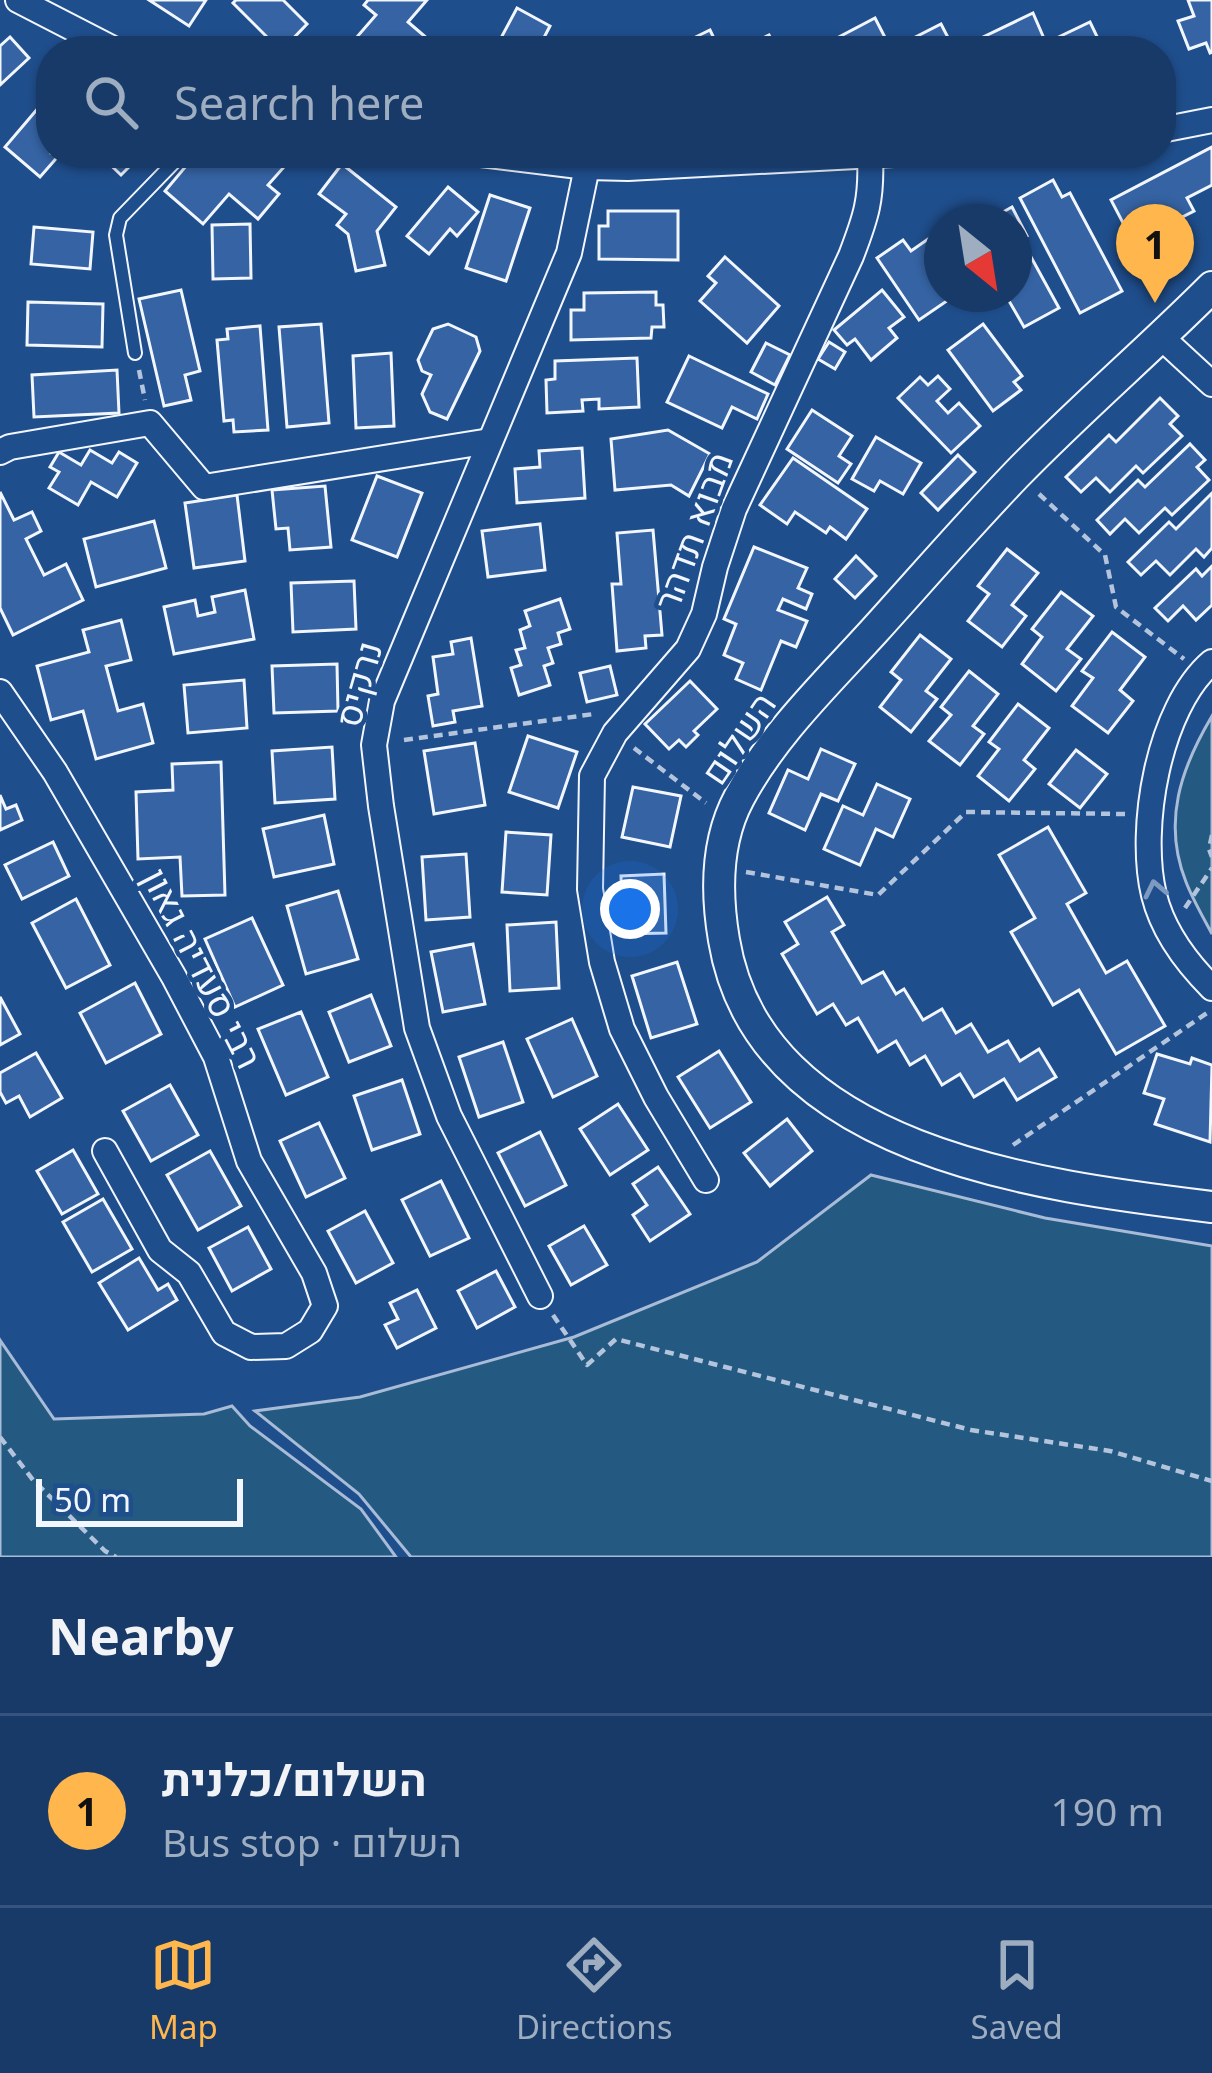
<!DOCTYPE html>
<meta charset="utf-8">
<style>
:root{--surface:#173a69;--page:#244571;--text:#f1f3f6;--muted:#9eadc0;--line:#36547d;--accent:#ffb74d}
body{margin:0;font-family:"Noto Sans",Heebo,sans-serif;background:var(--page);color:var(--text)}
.compass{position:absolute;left:924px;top:204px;width:108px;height:108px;border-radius:50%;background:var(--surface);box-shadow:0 3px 9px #0004;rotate:150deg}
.scale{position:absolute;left:36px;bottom:30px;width:207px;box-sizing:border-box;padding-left:12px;border:6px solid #f2f6ff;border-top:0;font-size:33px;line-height:42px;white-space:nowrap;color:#f2f6ff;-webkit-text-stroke:9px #1f4e8c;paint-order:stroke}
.you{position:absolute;left:630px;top:909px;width:42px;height:42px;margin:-30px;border:9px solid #fff;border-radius:50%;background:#1a73e8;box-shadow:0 0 0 18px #1a73e833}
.badge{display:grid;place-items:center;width:78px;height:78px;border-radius:50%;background:var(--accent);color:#111;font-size:39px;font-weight:700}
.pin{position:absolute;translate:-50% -99px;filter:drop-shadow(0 3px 6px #0008)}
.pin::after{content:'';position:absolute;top:63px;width:42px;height:36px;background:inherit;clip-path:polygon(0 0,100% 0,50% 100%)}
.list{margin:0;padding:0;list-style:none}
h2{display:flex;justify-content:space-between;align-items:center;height:156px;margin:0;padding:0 48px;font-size:51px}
h2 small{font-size:39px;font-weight:400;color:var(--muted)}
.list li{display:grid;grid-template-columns:78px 1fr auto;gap:36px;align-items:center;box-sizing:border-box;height:192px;padding:0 48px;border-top:3px solid var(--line)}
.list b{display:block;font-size:45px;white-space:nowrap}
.list p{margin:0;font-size:39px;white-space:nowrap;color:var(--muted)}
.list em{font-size:39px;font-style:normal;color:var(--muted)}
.icon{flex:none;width:66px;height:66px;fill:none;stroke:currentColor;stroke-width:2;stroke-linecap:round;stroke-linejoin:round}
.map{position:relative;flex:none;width:1212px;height:1557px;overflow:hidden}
.search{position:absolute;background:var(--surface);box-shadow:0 3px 9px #0004;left:36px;right:36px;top:36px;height:132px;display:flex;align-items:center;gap:30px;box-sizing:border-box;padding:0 42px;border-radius:48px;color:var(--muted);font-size:45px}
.sheet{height:348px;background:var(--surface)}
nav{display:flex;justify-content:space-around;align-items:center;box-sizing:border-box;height:168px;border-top:3px solid var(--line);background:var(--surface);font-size:33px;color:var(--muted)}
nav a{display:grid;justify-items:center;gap:6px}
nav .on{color:var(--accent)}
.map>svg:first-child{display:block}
</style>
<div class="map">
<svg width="1212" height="1557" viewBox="0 0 1212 1557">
<rect width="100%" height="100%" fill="#1f4e8c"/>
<g fill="#245a82" stroke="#a8bbd7" stroke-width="3">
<path d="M1212 716V934C1203 917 1193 900 1186 882 1162 822 1181 768 1212 716Z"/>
<polygon points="871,1175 1045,1218 1212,1246 1212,1557 411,1557 359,1494 255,1411 360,1397 574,1337 757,1262"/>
<polygon points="0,1340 54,1419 204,1414 232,1406 250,1426 361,1509 396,1557 0,1557"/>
</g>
<g fill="#3563a3" stroke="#f2f6ff" stroke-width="3">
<polygon points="149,0 206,0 189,26"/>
<polygon points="236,0 283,0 307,24 281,51 233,3"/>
<polygon points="368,0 427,0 408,22 442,51 371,51 356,38 376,15 364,5"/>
<polygon points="1188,0 1212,0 1212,52 1210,53 1206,43 1189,49 1178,21 1194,16"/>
<polygon points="517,8 550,26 537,51 494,51"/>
<polygon points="1033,13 1046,43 1090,22 1104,51 982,51 977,40"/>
<polygon points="875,18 892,51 822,51 820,47"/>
<polygon points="941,24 955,51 903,51 900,45"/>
<polygon points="710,30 720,51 667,51"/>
<polygon points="769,35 777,51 736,51"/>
<polygon points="10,37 29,58 0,85 0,46"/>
<polygon points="51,82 51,153 61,153 40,177 5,147 45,100 40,95"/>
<polygon points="1212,147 1212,185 1187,198 1194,211 1133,242 1111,200"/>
<polygon points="98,153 143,153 121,175"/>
<polygon points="197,153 207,157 211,153 268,153 284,167 268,185 279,194 258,219 229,194 203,224 165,191"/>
<polygon points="342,164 396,207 377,231 385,265 356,271 348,234 337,225 346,214 319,194"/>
<polygon points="1053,180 1062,197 1070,193 1122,291 1080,313 1020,198"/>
<polygon points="448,187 478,212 457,236 450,229 429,254 407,236"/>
<polygon points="490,195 530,208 506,281 466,268"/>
<polygon points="1012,207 1027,236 1014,243 1014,222 985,222"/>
<polygon points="608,211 678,211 678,260 599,259 599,226 608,226"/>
<polygon points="250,224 251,278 213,279 212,225"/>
<polygon points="34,227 93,232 90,269 31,264"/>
<polygon points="931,237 942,251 942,294 957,294 919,320 877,258 903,240 911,251"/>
<polygon points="725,257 779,306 747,343 700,301 716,283 708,276"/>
<polygon points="1031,257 1059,308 1024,327 1005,294 1014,294 1014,266"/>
<polygon points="181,290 200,371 185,375 191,400 164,406 139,299"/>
<polygon points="882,290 904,317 889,328 897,338 871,360 855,339 847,345 834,330"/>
<polygon points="656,292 656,305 663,305 664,327 652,327 651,338 571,340 571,310 584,310 584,293"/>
<polygon points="28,302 103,304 102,347 27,345"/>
<polygon points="321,324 329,423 287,427 279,327"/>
<polygon points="448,324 476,337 480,351 447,419 430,412 422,394 431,375 422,371 418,360 433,329"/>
<polygon points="983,324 1022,376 1014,382 1021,390 993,411 948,350"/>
<polygon points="260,326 268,430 234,432 233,420 224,421 217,340 228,339 227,329"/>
<polygon points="829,342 845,352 835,369 818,359"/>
<polygon points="766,343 790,355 775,385 751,372"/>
<polygon points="391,353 394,426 356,428 353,356"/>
<polygon points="689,356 768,394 757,419 732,407 722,428 667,402"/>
<polygon points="637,358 639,407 599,409 599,399 582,400 583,411 547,413 546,380 555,379 555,361"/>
<polygon points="117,370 119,413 34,417 32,375"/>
<polygon points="938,376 950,389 937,401 948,413 959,403 980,426 951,453 898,398 920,377 928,385"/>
<polygon points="1160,398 1178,416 1170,424 1182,436 1143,473 1136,466 1110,492 1096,478 1081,492 1066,477 1109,435 1116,442"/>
<polygon points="812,410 852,436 839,456 851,464 838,483 787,449"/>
<polygon points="668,430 710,454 689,496 671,485 615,490 611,439"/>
<polygon points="876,437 921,463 903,494 880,481 874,491 852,479"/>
<polygon points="1190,444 1205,460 1197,467 1209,480 1172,515 1165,508 1139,533 1125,519 1110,534 1097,520 1138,480 1145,487"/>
<polygon points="582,448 585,498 517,503 515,469 540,467 539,451"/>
<polygon points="90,450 112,463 119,452 137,463 117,497 91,482 78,505 49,488 59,472 50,467 59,452 81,465"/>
<polygon points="958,455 975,472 938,510 921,493"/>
<polygon points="793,458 867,509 846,539 830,527 826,533 795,512 787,524 760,505"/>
<polygon points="377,476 422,493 397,557 352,540"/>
<polygon points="325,486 331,547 290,550 288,528 276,529 272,490"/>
<polygon points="0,492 14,520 32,512 41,531 26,539 44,575 66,564 83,600 13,635 0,608"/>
<polygon points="1212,493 1212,548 1204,557 1196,549 1170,575 1156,561 1141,575 1128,562 1169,522 1176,529"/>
<polygon points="237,495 245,561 194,568 185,503"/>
<polygon points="154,521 166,568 96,587 84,539"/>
<polygon points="540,524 545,570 488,577 482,531"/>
<polygon points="653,530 662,635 645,636 646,648 617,651 612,584 621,584 617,533"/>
<polygon points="754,547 807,568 798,588 812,594 806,609 783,599 778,610 807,621 796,647 781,641 761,690 736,679 743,663 724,655 736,624 724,619"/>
<polygon points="1007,549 1038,573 1012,605 1026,616 1002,647 968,621 989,594 978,586"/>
<polygon points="856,556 876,576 855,598 835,579"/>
<polygon points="1212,566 1212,605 1196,620 1183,606 1168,621 1155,608 1196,569 1202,576"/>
<polygon points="354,581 356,629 293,632 291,583"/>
<polygon points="245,590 254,639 174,654 164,607 195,600 198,616 215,612 212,597"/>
<polygon points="1061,592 1093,616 1067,649 1081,659 1056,691 1022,664 1042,637 1032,629"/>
<polygon points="560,599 570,629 558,633 561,644 548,648 553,663 544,666 550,685 519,695 511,668 521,665 516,650 525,648 520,630 530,626 525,611"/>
<polygon points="121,620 131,660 106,666 118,711 143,704 153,743 96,759 83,711 51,720 37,666 89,652 83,630"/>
<polygon points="1112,632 1145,657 1120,690 1133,701 1108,733 1072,706 1093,678 1082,671"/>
<polygon points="920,635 951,659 926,691 937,699 911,732 880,707 901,680 891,672"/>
<polygon points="471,638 482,706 453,711 455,722 433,726 428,696 438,694 433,657 453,654 451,642"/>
<polygon points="337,664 338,711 274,713 272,666"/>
<polygon points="610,666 617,695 587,702 580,673"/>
<polygon points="969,671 998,694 973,726 984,734 960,765 929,741 951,715 941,707"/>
<polygon points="244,680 247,728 188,733 184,685"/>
<polygon points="690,681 717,709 694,731 698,735 686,747 679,740 669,749 645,724"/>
<polygon points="1018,704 1049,728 1024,760 1035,769 1009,801 978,776 999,749 989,742"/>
<polygon points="528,736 577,752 558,808 509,792"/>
<polygon points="475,743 485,805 434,814 424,751"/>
<polygon points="332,747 335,799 275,803 272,751"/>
<polygon points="821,749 855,764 838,801 821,794 805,830 769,813 788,770 808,779"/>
<polygon points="1076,750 1107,774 1080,808 1049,784"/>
<polygon points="221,762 225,895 182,896 180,857 138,859 136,792 173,790 172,764"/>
<polygon points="877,784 910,799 893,837 876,829 860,865 824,849 843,806 863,815"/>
<polygon points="633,787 681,796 670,847 622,837"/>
<polygon points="0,795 6,809 16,805 22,820 0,830"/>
<polygon points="324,815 334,864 274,877 263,829"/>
<polygon points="1048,827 1086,893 1067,904 1106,973 1127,961 1165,1026 1116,1054 1079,990 1053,1005 1011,932 1035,918 999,855"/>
<polygon points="506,832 551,835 547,895 502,892"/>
<polygon points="53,842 69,876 22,899 5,865"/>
<polygon points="466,854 470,917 426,920 422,857"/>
<polygon points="664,874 666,933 623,934 621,876"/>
<polygon points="338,891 358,959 306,974 287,906"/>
<polygon points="827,897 844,925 832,932 862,983 883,972 896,994 904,989 923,1020 942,1009 956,1033 971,1024 988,1052 1008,1041 1020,1061 1039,1049 1056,1077 1017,1100 1004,1079 974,1097 960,1074 942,1085 925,1056 910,1065 896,1041 878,1052 858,1018 846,1025 833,1004 817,1014 782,954 798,944 785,922"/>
<polygon points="76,899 110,965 66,988 32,923"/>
<polygon points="252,918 283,985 235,1007 205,939"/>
<polygon points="556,922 559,988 510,991 507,925"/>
<polygon points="473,944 485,1004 443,1012 431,952"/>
<polygon points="677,962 697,1024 651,1038 632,976"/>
<polygon points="135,983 161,1034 106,1063 80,1013"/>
<polygon points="371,995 391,1046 349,1062 329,1012"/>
<polygon points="0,997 20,1034 0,1045"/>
<polygon points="301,1012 328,1077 286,1095 258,1029"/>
<polygon points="572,1019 597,1076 553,1097 527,1039"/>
<polygon points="503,1042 523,1102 479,1117 459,1057"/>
<polygon points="719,1051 751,1102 710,1128 678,1077"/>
<polygon points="36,1053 62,1098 30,1117 19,1096 6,1103 0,1092 0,1073"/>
<polygon points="1157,1054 1190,1064 1192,1058 1212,1065 1210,1142 1155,1124 1164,1099 1144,1093"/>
<polygon points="402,1080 420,1134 372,1150 354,1096"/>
<polygon points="170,1085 198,1135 151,1161 123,1111"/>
<polygon points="618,1104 648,1150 610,1175 580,1129"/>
<polygon points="787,1119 812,1151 770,1186 744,1153"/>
<polygon points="319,1123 345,1178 306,1197 280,1141"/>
<polygon points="540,1132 566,1185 525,1206 498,1153"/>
<polygon points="73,1150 98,1194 62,1214 37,1171"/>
<polygon points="210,1151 241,1206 198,1230 167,1175"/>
<polygon points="658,1167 690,1214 650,1241 633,1215 647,1205 633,1184"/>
<polygon points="441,1181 469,1238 430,1256 402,1200"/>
<polygon points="103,1199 132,1249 92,1272 63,1222"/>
<polygon points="365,1211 393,1263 356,1283 328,1231"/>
<polygon points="584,1226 607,1265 571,1285 549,1246"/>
<polygon points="248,1227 271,1269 232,1291 209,1248"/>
<polygon points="139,1258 158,1290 168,1284 177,1300 128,1330 99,1283"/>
<polygon points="496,1271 515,1307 477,1328 458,1291"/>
<polygon points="417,1290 436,1328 397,1348 385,1325 398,1319 390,1303"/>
</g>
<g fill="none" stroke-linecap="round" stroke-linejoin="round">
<g stroke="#f2f6ff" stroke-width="16">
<polyline id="service" points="135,353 116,235 120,218 183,153"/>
</g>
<g stroke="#f2f6ff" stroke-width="28">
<g id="minor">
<polyline points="18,0 117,51"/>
<polyline points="1161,130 1212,120"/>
<polyline points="473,153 587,167 628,168 913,153"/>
<polyline points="1161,337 1212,384"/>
<polyline points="0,452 10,447 150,423 204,487 490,441"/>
<path d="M1212 662C1158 708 1138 829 1154 895 1163 932 1186 962 1212 988"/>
<polyline points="0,692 55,772 174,977 216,1057 249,1161 314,1273 325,1306 310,1331 286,1346 251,1347 224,1333 189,1273 160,1250 105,1151"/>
<path d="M706 1180 656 1097 622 1029 602 962 590 889 592 776 615 733 688 649 704 614 715 567 734 509 851 256C866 217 872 199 870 157"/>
<polyline points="540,1296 449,1116 417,1028 381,806 374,745 382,701 569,253 587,167"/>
</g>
</g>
<g stroke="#f2f6ff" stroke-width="34">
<path id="tertiary" d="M1212 287C1148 351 1079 410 1016 475 968 525 922 578 875 630 827 683 773 734 739 798 716 841 716 893 724 940 759 1152 1039 1186 1212 1207"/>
</g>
<g stroke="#b3c4dc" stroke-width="4.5" stroke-dasharray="9 6" stroke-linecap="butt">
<polyline points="139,370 145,400"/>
<polyline points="1039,494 1105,555 1116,607 1184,659"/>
<polyline points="404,740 594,714"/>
<polyline points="634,748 706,803"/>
<polyline points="1212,835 1209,849 1212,857"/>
<polyline points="746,872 878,895 966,812 1125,814"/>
<polyline points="1185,908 1212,868"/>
<polyline points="1013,1145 1207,1013"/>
<polyline points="553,1315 587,1365 616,1339 971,1430 1110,1451 1212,1481"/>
<polyline points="0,1437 33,1480 105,1551 116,1557"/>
</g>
<use href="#service" stroke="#1f4e8c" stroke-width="12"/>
<use href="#minor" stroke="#1f4e8c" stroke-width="24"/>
<use href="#tertiary" stroke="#1f4e8c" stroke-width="30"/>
</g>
<defs><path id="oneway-chevron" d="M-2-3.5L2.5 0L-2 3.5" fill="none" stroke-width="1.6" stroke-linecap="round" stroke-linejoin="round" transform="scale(3)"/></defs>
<use stroke="#7e9ac0" href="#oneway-chevron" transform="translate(1155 889) rotate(-102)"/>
<g text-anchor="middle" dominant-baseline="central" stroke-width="9" stroke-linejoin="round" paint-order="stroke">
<g font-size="36" fill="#f2f6ff" stroke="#1f4e8c">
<text transform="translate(693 531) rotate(-70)">מבוא תדהר</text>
<text transform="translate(358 684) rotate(-74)">נרקיס</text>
<text transform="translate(738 738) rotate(-56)">השלום</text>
<text transform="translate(203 968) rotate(63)">רבי סעדיה גאון</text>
</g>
</g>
</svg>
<svg class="compass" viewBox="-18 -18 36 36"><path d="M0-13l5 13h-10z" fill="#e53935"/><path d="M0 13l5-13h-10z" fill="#9eadc0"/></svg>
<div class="scale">50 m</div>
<div class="you"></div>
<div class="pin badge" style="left:1155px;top:303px">1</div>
<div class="search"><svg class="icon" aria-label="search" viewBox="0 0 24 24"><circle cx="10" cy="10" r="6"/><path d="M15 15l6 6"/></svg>Search here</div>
</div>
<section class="sheet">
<h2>Nearby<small></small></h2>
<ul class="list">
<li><span class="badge">1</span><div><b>השלום/כלנית</b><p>Bus stop · השלום</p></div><em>190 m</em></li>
</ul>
</section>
<nav>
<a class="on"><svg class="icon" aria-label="map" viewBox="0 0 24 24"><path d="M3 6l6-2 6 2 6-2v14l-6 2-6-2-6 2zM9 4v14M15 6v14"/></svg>Map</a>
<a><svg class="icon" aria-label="directions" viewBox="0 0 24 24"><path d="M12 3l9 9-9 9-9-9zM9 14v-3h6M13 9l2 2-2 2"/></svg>Directions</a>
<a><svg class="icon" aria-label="saved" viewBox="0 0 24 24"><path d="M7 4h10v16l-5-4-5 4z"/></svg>Saved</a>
</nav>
